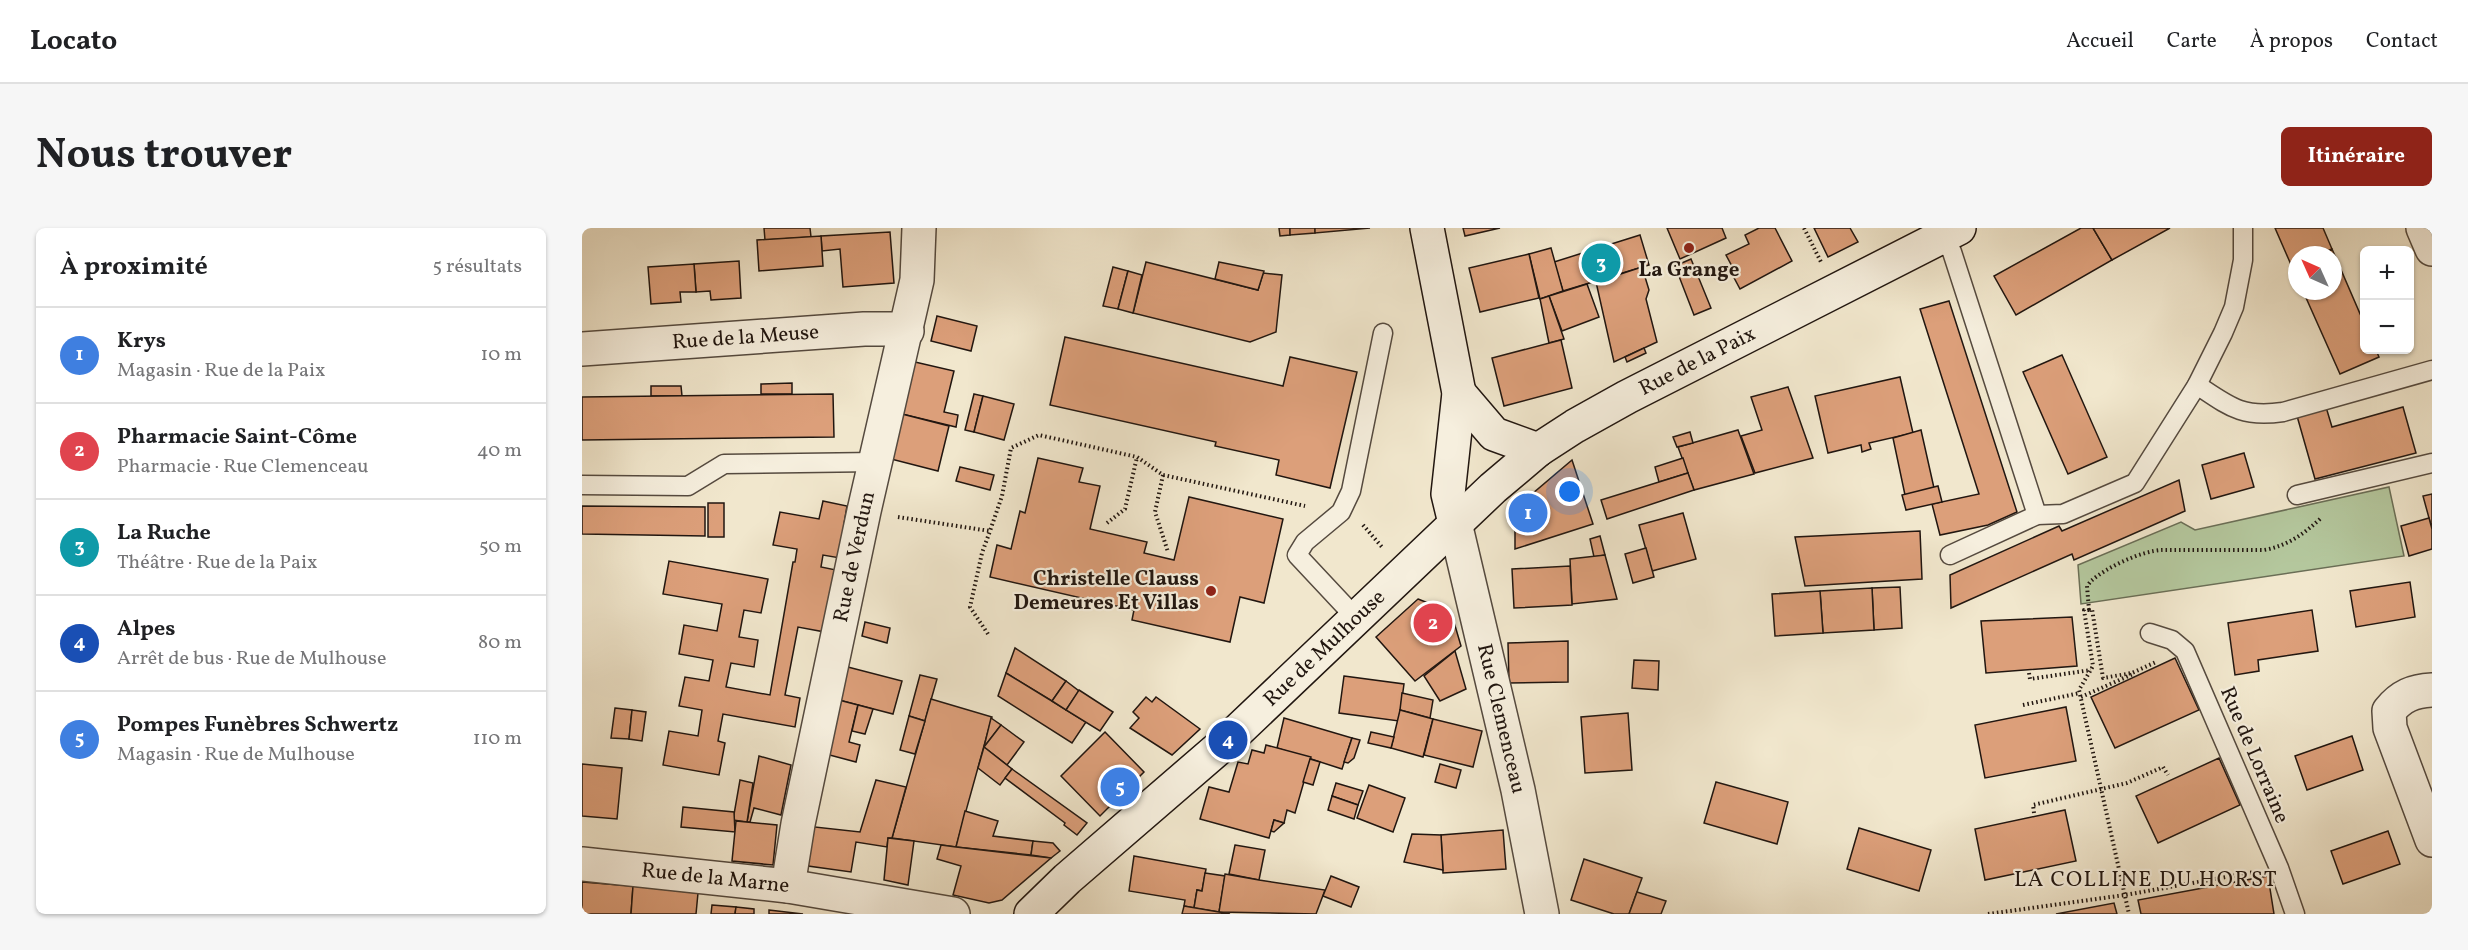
<!DOCTYPE html>
<html lang="fr">
<meta charset="utf-8">
<style>
:root{--surface:#fff;--page:#f6f6f6;--text:#202124;--muted:#757577;--line:#e0e0e0;--accent:#8f2418}
body{margin:0;font-family:Vollkorn,serif;background:var(--page);color:var(--text)}
.controls{position:absolute;right:18px;top:18px;display:grid;overflow:hidden;border-radius:9px;box-shadow:0 2px 4px #0004}
.controls button{width:54px;height:54px;display:grid;place-items:center;padding:0;border:0;border-bottom:2px solid var(--line);background:var(--surface);color:var(--text);font:30px sans-serif}
.compass{position:absolute;left:1706px;top:18px;width:54px;height:54px;border-radius:50%;background:var(--surface);box-shadow:0 2px 4px #0004;rotate:315deg}
.you{position:absolute;left:988px;top:264px;width:21px;height:21px;margin:-15px;border:4px solid #fff;border-radius:50%;background:#1a73e8;box-shadow:0 0 0 9px #1a73e833}
.badge{display:grid;place-items:center;width:39px;height:39px;border-radius:50%;background:var(--accent);color:#fff;font-size:20px;font-weight:700}
.pin{position:absolute;translate:-50% -50%;border:3px solid #fff;box-shadow:0 2px 6px #0006}
.list{margin:0;padding:0;list-style:none}
h2{display:flex;justify-content:space-between;align-items:center;height:78px;margin:0;padding:0 24px;font-size:26px}
h2 small{font-size:20px;font-weight:400;color:var(--muted)}
.list li{display:grid;grid-template-columns:39px 1fr auto;gap:18px;align-items:center;box-sizing:border-box;height:96px;padding:0 24px;border-top:2px solid var(--line)}
.list b{display:block;font-size:22px;white-space:nowrap}
.list p{margin:0;font-size:20px;white-space:nowrap;color:var(--muted)}
.list em{font-size:20px;font-style:normal;color:var(--muted)}
.map{position:relative;flex:none;width:1850px;height:686px;overflow:hidden;border-radius:9px}
header{display:flex;align-items:center;gap:36px;box-sizing:border-box;height:84px;padding:0 30px;background:var(--surface);border-bottom:2px solid var(--line)}
header strong{font-size:28px}
nav{display:flex;gap:33px;margin-inline-start:auto;font-size:21px}
.intro{display:flex;align-items:center;justify-content:space-between;box-sizing:border-box;height:144px;padding:0 36px}
h1{margin:0;font-size:42px}
.button{padding:15px 27px;border-radius:9px;background:var(--accent);color:#fff;font-size:21px;font-weight:700}
main{display:flex;gap:36px;padding:0 36px}
aside{flex:1;background:var(--surface);border-radius:9px;box-shadow:0 2px 4px #0004}
.map>svg:first-child{display:block}
</style>
<header>
<strong>Locato</strong>
<nav><a>Accueil</a><a>Carte</a><a>À propos</a><a>Contact</a></nav>
</header>
<div class="intro"><h1>Nous trouver</h1><a class="button">Itinéraire</a></div>
<main>
<aside>
<h2>À proximité<small>5 résultats</small></h2>
<ul class="list">
<li><span class="badge" style="background:#3f7fe0">1</span><div><b>Krys</b><p>Magasin · Rue de la Paix</p></div><em>10 m</em></li>
<li><span class="badge" style="background:#e0444e">2</span><div><b>Pharmacie Saint-Côme</b><p>Pharmacie · Rue Clemenceau</p></div><em>40 m</em></li>
<li><span class="badge" style="background:#0f9aa8">3</span><div><b>La Ruche</b><p>Théâtre · Rue de la Paix</p></div><em>50 m</em></li>
<li><span class="badge" style="background:#1a4fb4">4</span><div><b>Alpes</b><p>Arrêt de bus · Rue de Mulhouse</p></div><em>80 m</em></li>
<li><span class="badge" style="background:#3f7fe0">5</span><div><b>Pompes Funèbres Schwertz</b><p>Magasin · Rue de Mulhouse</p></div><em>110 m</em></li>
</ul>
</aside>
<div class="map">
<svg width="1850" height="686" viewBox="0 0 1850 686">
<rect width="100%" height="100%" fill="#f1e7cd"/>
<filter id="stains"><feTurbulence type="fractalNoise" baseFrequency=".00333" numOctaves="4"/><feColorMatrix values="0 0 0 0 .2 0 0 0 0 .09 0 0 0 0 .02 0 0 0 .5 -.17"/></filter>
<radialGradient id="worn" r=".72"><stop offset=".6" stop-color="#630" stop-opacity="0"/><stop offset="1" stop-color="#630" stop-opacity=".3"/></radialGradient>
<polygon fill="#b4c79d" stroke="#6a6e56" stroke-width="1.5" points="1807,259 1822,328 1499,376 1496,337 1599,294 1613,302"/>
<g fill="#dc9f7a" stroke="#211610" stroke-width="1.5">
<polygon points="182,0 228,0 229,9 183,12"/>
<polygon points="697,0 708,0 708,7 698,8"/>
<polygon points="708,0 733,0 733,5 708,7"/>
<polygon points="733,0 788,0 733,5"/>
<polygon points="881,0 918,0 883,8"/>
<polygon points="1085,0 1140,0 1144,10 1098,31"/>
<polygon points="1177,0 1193,0 1210,33 1158,61 1149,44 1152,42 1144,27 1167,16 1163,7"/>
<polygon points="1232,0 1268,0 1276,14 1246,29"/>
<polygon points="1499,0 1511,0 1530,32 1434,87 1412,48"/>
<polygon points="1511,0 1588,0 1530,32"/>
<polygon points="1693,0 1741,0 1750,21 1737,27 1715,27 1715,37 1710,39"/>
<polygon points="308,4 312,55 261,59 258,21 240,23 239,8"/>
<polygon points="1058,7 1067,37 981,63 972,34"/>
<polygon points="239,8 241,38 177,43 175,12"/>
<polygon points="969,20 981,63 958,71 947,26"/>
<polygon points="1750,21 1782,95 1782,122 1794,122 1797,129 1758,146 1721,63 1751,63 1751,27 1737,27"/>
<polygon points="947,26 957,70 898,84 887,40"/>
<polygon points="1109,31 1129,80 1112,87 1093,38"/>
<polygon points="157,33 159,70 129,72 128,63 114,64 112,36"/>
<polygon points="564,34 676,62 681,45 700,47 694,104 668,114 551,85"/>
<polygon points="637,34 682,43 676,62 633,51"/>
<polygon points="112,36 114,64 98,64 99,74 69,76 66,39"/>
<polygon points="531,39 546,43 536,81 521,78"/>
<polygon points="1060,39 1067,62 1064,71 1075,114 1032,134 1014,54"/>
<polygon points="546,43 560,47 551,85 536,81"/>
<polygon points="1005,56 1017,89 980,103 967,68"/>
<polygon points="967,68 982,111 967,115 958,71"/>
<polygon points="1367,73 1435,284 1406,297 1358,307 1350,276 1397,266 1338,81"/>
<polygon points="355,88 395,98 389,123 349,113"/>
<polygon points="483,109 701,158 708,129 775,144 748,260 694,247 697,232 633,218 634,214 468,177"/>
<polygon points="979,112 990,160 922,178 910,130"/>
<polygon points="1062,120 1064,125 1045,134 1043,129"/>
<polygon points="1480,127 1525,229 1486,246 1441,144"/>
<polygon points="333,134 372,143 362,184 376,187 374,199 320,186"/>
<polygon points="1318,149 1331,205 1287,215 1289,221 1280,224 1279,217 1246,225 1233,168"/>
<polygon points="210,155 210,166 179,166 179,156"/>
<polygon points="69,158 99,158 100,168 69,168"/>
<polygon points="1206,159 1231,230 1173,245 1159,208 1180,202 1169,169"/>
<polygon points="251,166 252,209 0,212 0,169"/>
<polygon points="392,166 401,168 392,204 383,202"/>
<polygon points="401,168 432,176 422,212 392,204"/>
<polygon points="1744,179 1750,199 1821,179 1834,225 1733,251 1715,188"/>
<polygon points="320,186 367,198 356,243 309,231"/>
<polygon points="1156,202 1172,246 1112,262 1096,219"/>
<polygon points="1339,202 1352,260 1323,267 1311,210"/>
<polygon points="1108,204 1111,215 1095,219 1091,209"/>
<polygon points="1662,225 1672,259 1629,271 1620,237"/>
<polygon points="456,230 501,240 497,254 518,258 508,301 565,314 562,325 592,332 607,269 701,291 682,375 658,369 648,414 550,392 552,382 408,349 415,317 429,321 438,283 443,285"/>
<polygon points="1101,230 1106,245 1077,254 1073,239"/>
<polygon points="990,232 1011,296 933,321 933,288 937,277"/>
<polygon points="378,239 412,247 408,262 374,253"/>
<polygon points="1106,245 1112,262 1025,291 1019,272"/>
<polygon points="1597,252 1603,283 1492,332 1490,326 1369,380 1368,347 1477,298 1480,303"/>
<polygon points="1356,258 1360,274 1324,282 1320,267"/>
<polygon points="1850,266 1850,301 1841,268"/>
<polygon points="241,273 265,278 262,296 264,296 258,330 241,327 239,339 254,342 243,404 216,399 203,467 218,470 213,499 141,486 136,513 143,515 137,547 81,537 87,503 116,508 120,482 97,478 103,449 127,453 131,432 97,426 102,397 135,403 140,376 81,366 87,333 186,351 179,385 162,382 157,409 176,412 172,439 149,435 144,459 188,467 211,334 213,334 215,321 191,317 198,284 237,291"/>
<rect x="126" y="275" width="16" height="34"/>
<polygon points="0,278 123,279 123,308 0,306"/>
<polygon points="1101,285 1114,331 1070,343 1057,297"/>
<polygon points="1847,290 1850,301 1850,321 1827,328 1819,298"/>
<polygon points="1338,303 1340,351 1223,358 1213,309"/>
<polygon points="1018,308 1023,327 1012,329 1008,311"/>
<polygon points="1064,320 1072,349 1051,355 1043,326"/>
<polygon points="1023,327 1035,371 990,376 988,331"/>
<polygon points="988,338 990,377 932,380 930,341"/>
<polygon points="1828,354 1833,389 1774,399 1768,363"/>
<polygon points="1318,359 1320,400 1292,402 1290,360"/>
<polygon points="1290,360 1292,402 1241,405 1238,363"/>
<polygon points="1238,363 1241,405 1193,408 1190,366"/>
<polygon points="836,371 869,384 879,418 833,453 794,409"/>
<polygon points="1730,382 1736,423 1676,432 1677,443 1653,447 1646,395"/>
<polygon points="1490,389 1495,438 1404,445 1399,393"/>
<polygon points="283,394 308,400 305,415 280,408"/>
<polygon points="986,413 986,454 927,455 926,415"/>
<polygon points="433,420 484,453 470,473 424,445"/>
<polygon points="873,423 884,461 858,473 842,448"/>
<polygon points="1593,430 1617,482 1533,520 1509,469"/>
<polygon points="1052,432 1077,433 1076,462 1050,460"/>
<polygon points="262,438 320,453 311,486 253,471"/>
<polygon points="424,445 504,494 490,515 416,468"/>
<polygon points="338,447 355,451 343,493 327,488"/>
<polygon points="762,448 822,456 817,493 757,485"/>
<polygon points="484,453 497,463 484,482 470,473"/>
<polygon points="497,462 531,484 518,503 484,482"/>
<polygon points="820,465 851,472 848,490 818,482"/>
<polygon points="564,469 570,474 574,469 618,501 590,527 548,500 557,490 551,484"/>
<polygon points="253,471 276,477 267,514 278,517 274,534 240,525"/>
<polygon points="349,471 410,489 374,619 310,610"/>
<polygon points="276,477 291,481 283,506 270,503"/>
<polygon points="1484,479 1494,533 1403,550 1393,497"/>
<polygon points="33,480 50,482 47,511 29,510"/>
<polygon points="50,482 64,484 60,513 47,511"/>
<polygon points="818,482 851,491 841,529 809,520"/>
<polygon points="1046,485 1050,542 1003,545 999,489"/>
<polygon points="327,488 343,493 333,526 318,522"/>
<polygon points="409,490 419,497 402,519"/>
<polygon points="702,490 770,510 760,541 695,520"/>
<polygon points="851,491 900,503 891,539 842,527"/>
<polygon points="419,497 442,514 425,537 402,519"/>
<polygon points="523,504 562,544 518,588 479,548"/>
<polygon points="789,504 812,509 809,520 786,515"/>
<polygon points="1770,508 1781,542 1725,562 1713,528"/>
<polygon points="770,510 778,512 772,530 766,535 762,534"/>
<polygon points="684,517 729,529 713,585 705,582 702,595 692,592 687,610 618,591 627,559 647,564 656,534 666,536 670,522 682,525"/>
<polygon points="402,519 430,541 418,557 396,540"/>
<polygon points="177,528 209,537 199,587 172,580 168,594 165,594"/>
<polygon points="1637,530 1658,577 1576,615 1554,568"/>
<polygon points="728,531 738,534 731,557 721,554"/>
<polygon points="0,536 40,540 35,591 0,588"/>
<polygon points="858,536 879,542 874,560 853,554"/>
<polygon points="430,541 505,595 495,607 482,597 483,595 423,550"/>
<polygon points="158,552 171,555 165,594 151,592"/>
<polygon points="294,552 324,559 310,610 306,610 305,619 274,614 269,644 219,637 224,598 278,604"/>
<polygon points="1134,554 1206,574 1195,616 1122,595"/>
<polygon points="754,555 781,563 776,577 750,568"/>
<polygon points="787,557 823,570 811,604 775,590"/>
<polygon points="750,568 776,577 772,591 746,582"/>
<polygon points="101,579 152,584 153,604 99,599"/>
<polygon points="1483,582 1494,633 1403,652 1393,601"/>
<polygon points="383,583 416,593 411,608 451,613 449,627 374,619"/>
<polygon points="692,592 702,595 692,604 689,603"/>
<polygon points="154,593 195,597 191,637 150,633"/>
<polygon points="1277,600 1349,622 1337,663 1265,641"/>
<polygon points="921,602 924,641 861,645 859,607"/>
<polygon points="1806,603 1818,636 1761,656 1749,623"/>
<polygon points="830,606 859,607 861,642 822,634"/>
<polygon points="306,610 332,613 326,657 302,652"/>
<polygon points="451,613 471,615 478,623 469,630 449,627"/>
<polygon points="359,617 374,619 469,630 420,672 407,675 371,667 379,638 355,631"/>
<polygon points="653,617 683,622 677,652 647,646"/>
<polygon points="552,628 624,641 620,663 615,662 612,680 602,678 603,672 547,663"/>
<polygon points="1002,631 1060,650 1047,686 1032,686 989,672"/>
<polygon points="623,645 643,648 637,684 612,680 615,662 620,663"/>
<polygon points="643,646 677,652 743,662 734,686 637,684"/>
<polygon points="749,648 777,659 769,679 741,668"/>
<polygon points="1686,648 1692,686 1559,686 1556,672"/>
<polygon points="0,654 51,658 49,686 0,686"/>
<polygon points="51,658 116,665 114,686 49,686"/>
<polygon points="1055,664 1084,673 1079,686 1047,686"/>
<polygon points="1532,675 1535,686 1474,686"/>
<polygon points="130,677 154,679 153,686 129,686"/>
<polygon points="602,678 637,684 648,686 600,686"/>
<polygon points="154,679 172,681 172,686 153,686"/>
<polygon points="187,682 221,686 187,686"/>
</g>
<g fill="none" stroke-linecap="round" stroke-linejoin="round">
<g stroke="#554a3f" stroke-width="21">
<g id="lane">
<polyline points="1361,9 1370,24 1455,287"/>
<path d="M1615 157C1648 179 1660 190 1701 184L1850 142"/>
<polyline points="0,257 106,258 142,236 294,234"/>
<polyline points="1715,267 1850,235"/>
<polyline points="1368,327 1455,287 1481,286 1553,255 1615,157 1641,105 1652,79 1661,32 1661,0"/>
<polyline points="774,390 715,327 723,314 759,284 769,263 801,105"/>
<polyline points="1568,405 1590,412 1603,423 1697,640 1713,686"/>
</g>
</g>
<g stroke="#554a3f" stroke-width="36">
<g id="street">
<polyline points="1841,0 1850,21"/>
<path id="s1" d="M0 121 282 101H312L325 103"/>
<path id="s2" d="M873 295 936 562 960 686"/>
<path d="M1850 462C1831 463 1819 468 1807 483L1808 500 1850 612"/>
<path id="s3" d="M0 636 206 658 371 686"/>
<path id="s4" d="M206 658 216 596 282 283 335 52 337 0"/>
</g>
</g>
<g stroke="#211610" stroke-width="36">
<g id="secondary">
<polyline points="845,0 877,165 866,266 873,295"/>
<polyline points="877,165 912,206 956,222"/>
<path id="s5" d="M449 686 485 651 646 512 911 260 956 222 993 198 1045 169 1377 0"/>
</g>
</g>
<g stroke="#211610" stroke-width="4" stroke-dasharray="1.5 3" stroke-linecap="butt">
<polyline points="1222,0 1239,34"/>
<polyline points="581,247 573,284 586,324"/>
<polyline points="316,289 408,303 420,268 429,220 457,207 555,229 581,247 723,278"/>
<polyline points="525,295 543,281 555,229"/>
<polyline points="781,297 800,319"/>
<path d="M1507 382 1505 358 1509 353C1525 339 1559 323 1580 322H1682C1705 318 1722 306 1739 290"/>
<polyline points="1507,382 1502,382 1511,438 1497,462 1547,686"/>
<polyline points="1507,382 1510,381 1521,450 1550,445 1574,434"/>
<polyline points="406,406 388,379 400,325 408,303"/>
<polyline points="1447,445 1448,451 1509,442"/>
<polyline points="1499,469 1551,446"/>
<polyline points="1441,477 1498,465"/>
<polyline points="1452,585 1451,577 1545,555 1581,539 1586,547"/>
<polyline points="1406,686 1543,667 1672,644"/>
</g>
<use href="#lane" stroke="#f6efde" stroke-width="18"/>
<use href="#street" stroke="#f6efde" stroke-width="33"/>
<use href="#secondary" stroke="#f6efde" stroke-width="33"/>
</g>
<g fill="#8f2418" stroke="#f6efde" stroke-width="2">
<circle cx="1107" cy="20" r="6"/>
<circle cx="629" cy="363" r="6"/>
</g>
<g text-anchor="middle" dominant-baseline="central" stroke-width="4.5" stroke-linejoin="round" paint-order="stroke">
<g font-size="21" font-weight="bold" fill="#211610" stroke="#f6efde">
<text x="1107" y="42">La Grange</text>
<text x="617" y="351" text-anchor="end">Christelle Clauss<tspan x="617" dy="24">Demeures Et Villas</tspan></text>
</g>
<g font-size="21" fill="#211610" stroke="#f6efde">
<text stroke="none"><textPath href="#s1" startOffset="164">Rue de la Meuse</textPath></text>
<text stroke="none"><textPath href="#s5" startOffset="870">Rue de la Paix</textPath></text>
<text stroke="none"><textPath href="#s4" startOffset="336">Rue de Verdun</textPath></text>
<text stroke="none"><textPath href="#s5" startOffset="396">Rue de Mulhouse</textPath></text>
<text stroke="none"><textPath href="#s2" startOffset="201">Rue Clemenceau</textPath></text>
<text transform="translate(1672 527) rotate(67)">Rue de Lorraine</text>
<text stroke="none"><textPath href="#s3" startOffset="134">Rue de la Marne</textPath></text>
</g>
<g font-size="22" letter-spacing="1.5" fill="#211610" stroke="#f6efde">
<text x="1564" y="652">LA COLLINE DU HORST</text>
</g>
</g>
<rect width="100%" height="100%" filter="url(#stains)"/>
<rect width="100%" height="100%" fill="url(#worn)"/>
</svg>
<div class="controls">
<button>+</button>
<button>−</button>
</div>
<svg class="compass" viewBox="-18 -18 36 36"><path d="M0-13l5 13h-10z" fill="#e53935"/><path d="M0 13l5-13h-10z" fill="#757577"/></svg>
<div class="you"></div>
<div class="pin badge" style="left:946px;top:285px;background:#3f7fe0">1</div>
<div class="pin badge" style="left:851px;top:395px;background:#e0444e">2</div>
<div class="pin badge" style="left:1019px;top:35px;background:#0f9aa8">3</div>
<div class="pin badge" style="left:646px;top:512px;background:#1a4fb4">4</div>
<div class="pin badge" style="left:538px;top:559px;background:#3f7fe0">5</div>
</div>
</main>
